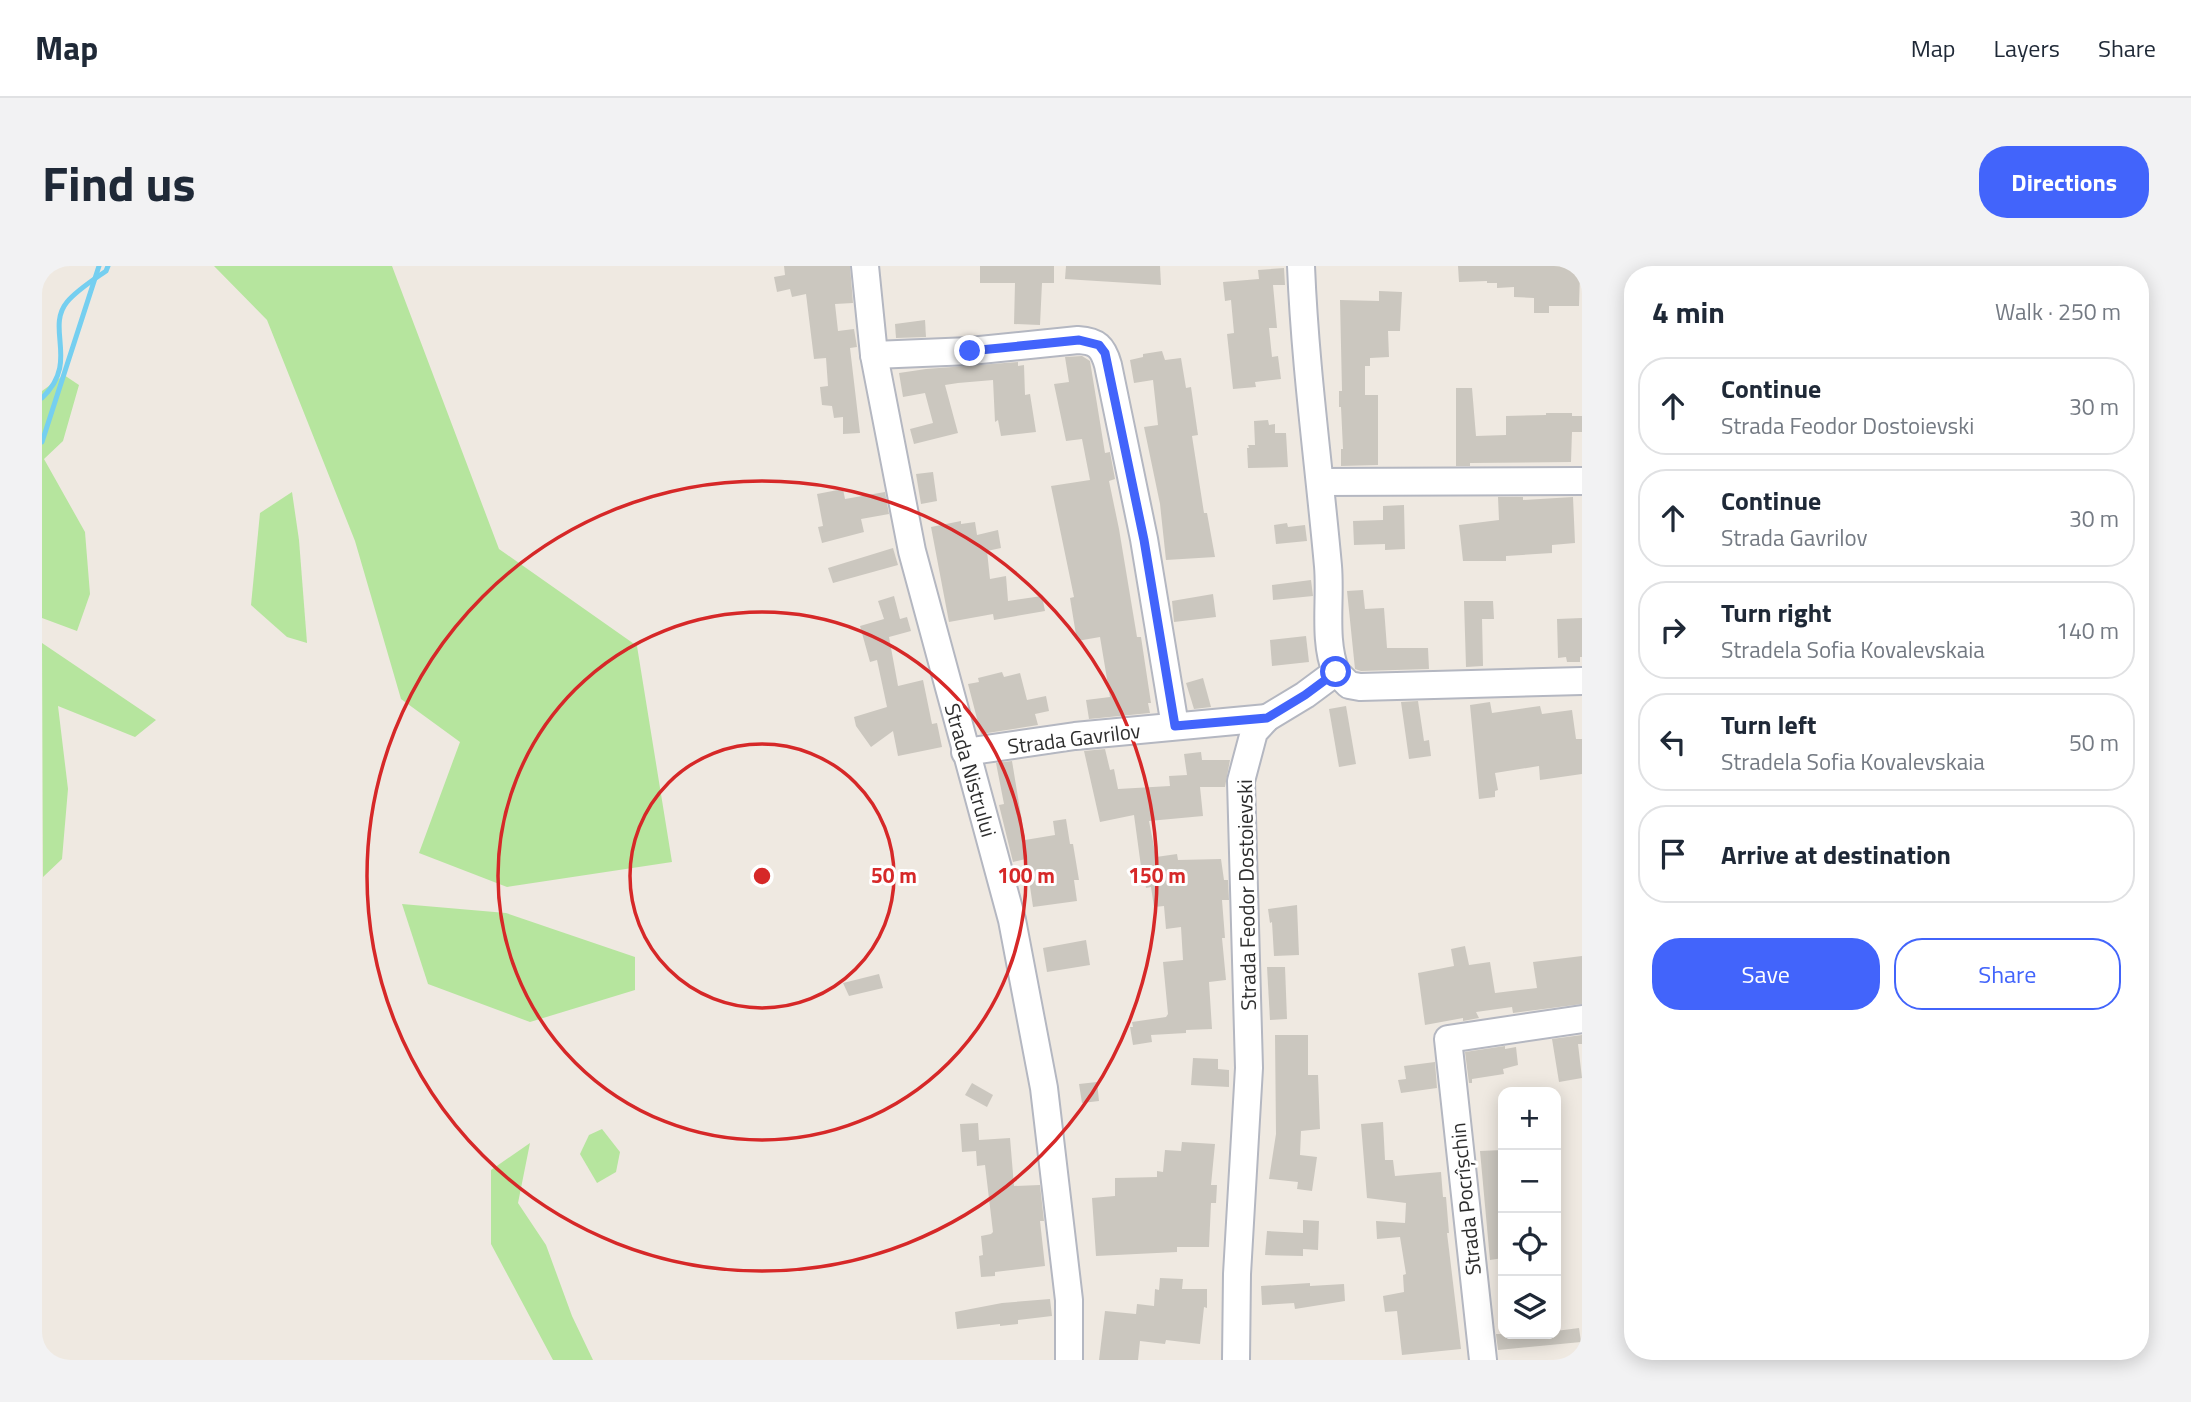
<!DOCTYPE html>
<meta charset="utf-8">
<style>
:root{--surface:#fff;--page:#f2f2f3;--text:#1f2937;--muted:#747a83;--line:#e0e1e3;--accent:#4264fb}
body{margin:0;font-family:"Titillium Web",sans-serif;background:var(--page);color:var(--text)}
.controls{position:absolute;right:21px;bottom:21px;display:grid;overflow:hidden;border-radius:14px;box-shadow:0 4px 18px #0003}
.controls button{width:63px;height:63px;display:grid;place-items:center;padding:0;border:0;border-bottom:2px solid var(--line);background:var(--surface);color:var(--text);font:35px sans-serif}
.stop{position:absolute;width:21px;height:21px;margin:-16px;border:5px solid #4264fb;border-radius:50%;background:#fff}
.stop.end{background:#4264fb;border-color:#fff;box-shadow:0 2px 7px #0008}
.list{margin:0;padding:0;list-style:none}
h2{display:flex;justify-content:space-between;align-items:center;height:91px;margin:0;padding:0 28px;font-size:30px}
h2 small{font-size:23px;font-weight:400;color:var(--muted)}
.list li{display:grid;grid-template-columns:46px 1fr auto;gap:21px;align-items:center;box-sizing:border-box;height:98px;margin:0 14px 14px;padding:0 14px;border:2px solid var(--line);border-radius:28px}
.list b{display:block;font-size:26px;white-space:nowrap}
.list p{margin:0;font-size:23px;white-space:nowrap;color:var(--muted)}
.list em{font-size:23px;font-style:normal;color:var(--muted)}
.actions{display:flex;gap:14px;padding:21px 28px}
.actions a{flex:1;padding:16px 0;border:2px solid var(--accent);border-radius:28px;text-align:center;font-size:24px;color:var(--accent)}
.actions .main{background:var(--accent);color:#fff}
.icon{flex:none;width:38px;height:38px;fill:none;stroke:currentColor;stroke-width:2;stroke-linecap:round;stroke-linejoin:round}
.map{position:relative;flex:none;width:1540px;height:1094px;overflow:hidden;border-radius:28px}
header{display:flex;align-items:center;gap:42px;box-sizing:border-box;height:98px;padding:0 35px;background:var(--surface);border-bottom:2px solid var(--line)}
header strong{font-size:33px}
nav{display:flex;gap:38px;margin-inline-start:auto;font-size:24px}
.intro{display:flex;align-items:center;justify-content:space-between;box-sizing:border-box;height:168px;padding:0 42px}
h1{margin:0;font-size:49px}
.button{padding:18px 32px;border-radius:28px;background:var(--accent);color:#fff;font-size:24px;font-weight:700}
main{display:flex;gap:42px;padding:0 42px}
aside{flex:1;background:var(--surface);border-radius:28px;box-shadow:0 4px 18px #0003}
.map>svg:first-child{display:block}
</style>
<header>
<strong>Map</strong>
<nav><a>Map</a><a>Layers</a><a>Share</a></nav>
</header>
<div class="intro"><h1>Find us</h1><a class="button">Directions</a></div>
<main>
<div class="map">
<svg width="1540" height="1094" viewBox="0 0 1540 1094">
<rect width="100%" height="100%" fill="#efe9e1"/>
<g fill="#b6e59e">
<polygon points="172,0 350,0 457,283 595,380 630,596 465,621 377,587 418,476 359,433 313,275 225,54"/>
<polygon points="22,109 37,119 21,175 2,193 43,266 48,328 35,365 0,352 0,125"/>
<polygon points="250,226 257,274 265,377 245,371 209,339 218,247"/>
<polygon points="0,377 114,454 93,471 16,440 26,523 20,593 1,611"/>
<polygon points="360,638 464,647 593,691 593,724 488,756 386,718"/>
<polygon points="560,863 578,886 574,906 555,917 538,888 547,869"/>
<polygon points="488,877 476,937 504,979 530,1050 551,1094 511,1094 449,978 449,904"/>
</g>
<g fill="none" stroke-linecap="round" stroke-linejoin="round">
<g stroke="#75cff0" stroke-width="5">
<path d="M0 132C38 96 3 63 25 36 35 24 51 14 64 5L66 0"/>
<polyline points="0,176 57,0"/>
</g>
</g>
<g fill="#cbc7bf">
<polygon points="742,0 808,0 811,37 793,38 796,65 812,63 815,81 808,82 818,167 801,168 801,151 792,152 790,140 780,139 778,121 786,120 784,92 772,93 764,28 750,31 748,23 735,26 732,11 743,9"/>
<polygon points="938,0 1012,0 1012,17 1000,17 998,59 972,58 973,17 938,17"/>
<polygon points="1024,0 1118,0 1119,19 1023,13"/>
<polygon points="1416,0 1536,0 1535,7 1538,7 1537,40 1507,40 1507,47 1492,47 1492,32 1472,31 1472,21 1455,22 1455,17 1445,17 1445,15 1417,16"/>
<polygon points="1242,2 1243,19 1231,19 1235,62 1227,62 1230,91 1236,90 1239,113 1213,116 1214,121 1191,123 1185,68 1192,67 1189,34 1183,35 1181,16 1217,13 1216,4"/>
<polygon points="1337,25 1360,26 1358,65 1346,65 1347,91 1328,92 1328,100 1323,100 1323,129 1336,129 1336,199 1299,200 1299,183 1301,183 1299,141 1297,141 1297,125 1300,125 1298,34 1337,35"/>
<polygon points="883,54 884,71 854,72 853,58"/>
<polygon points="1120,85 1123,94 1139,92 1144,122 1149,121 1156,169 1150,170 1162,247 1165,247 1173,291 1124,294 1118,238 1102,161 1116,159 1111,114 1092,117 1088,94 1101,91 1101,88"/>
<polygon points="1040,90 1048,95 1063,187 1068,186 1073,213 1067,215 1077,263 1095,371 1099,371 1109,437 1106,437 1108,447 1047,453 1044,434 1068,431 1058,371 1035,375 1028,332 1032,331 1009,220 1048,214 1040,173 1024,175 1012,118 1027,116 1023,91"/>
<polygon points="976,96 976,100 982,99 983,129 988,128 994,166 959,170 956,154 953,156 951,114 916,117 903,119 916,167 872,178 868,163 891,157 883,127 861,131 857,107 884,103"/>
<polygon points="1414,122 1430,122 1434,170 1464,169 1464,150 1504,149 1504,147 1530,147 1530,150 1540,150 1540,166 1530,166 1529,196 1428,197 1428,200 1414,200"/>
<polygon points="1226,154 1227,159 1233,158 1233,167 1244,167 1246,201 1206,202 1205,182 1207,182 1206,179 1213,179 1212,155"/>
<polygon points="891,206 895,235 879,238 874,208"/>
<polygon points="801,223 803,233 843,226 847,248 819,253 822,266 780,277 776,261 781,260 775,228"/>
<polygon points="1456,231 1481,231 1481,234 1531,231 1533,277 1510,279 1510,287 1464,290 1464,295 1421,295 1417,259 1457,254"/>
<polygon points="1362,239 1363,283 1343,284 1343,278 1312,279 1311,255 1341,254 1341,240"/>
<polygon points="919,255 919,258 933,256 935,269 956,264 959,282 945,285 948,313 964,310 966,335 1000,330 1003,345 952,354 951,348 907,356 889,261"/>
<polygon points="1245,257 1246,261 1263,259 1265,275 1234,278 1232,259"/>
<polygon points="851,282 856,299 791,317 786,302"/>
<polygon points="1269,314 1271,330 1231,334 1230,319"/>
<polygon points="1321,324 1323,343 1342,342 1345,382 1386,382 1387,403 1319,405 1313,403 1305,325"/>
<polygon points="1171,328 1174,351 1132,356 1130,335"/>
<polygon points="852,330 858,353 865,351 869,365 847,371 856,420 881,414 890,458 895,457 900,481 856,490 851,465 829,481 814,460 812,451 845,441 835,394 828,396 818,360 842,353 836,335"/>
<polygon points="1422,335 1451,335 1452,353 1440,353 1441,400 1424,401"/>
<polygon points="1540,352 1540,391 1538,391 1538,396 1525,396 1524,391 1516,392 1515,353"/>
<polygon points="1264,370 1267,396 1230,400 1228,374"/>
<polygon points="960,406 962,411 978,407 985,434 1004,430 1007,445 993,448 996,459 939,468 926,418 937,416 936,412"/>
<polygon points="1161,412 1169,441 1152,443 1144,417"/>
<polygon points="1376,435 1382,475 1387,474 1389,490 1367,493 1359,436"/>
<polygon points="1448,436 1450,447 1498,440 1500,448 1530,444 1534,473 1540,473 1540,508 1498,514 1497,500 1453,507 1456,524 1453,525 1453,531 1437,533 1428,439"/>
<polygon points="1304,440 1314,498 1297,501 1287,443"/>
<polygon points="1063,483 1068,504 1072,503 1076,523 1128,520 1127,510 1145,509 1142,488 1159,486 1160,494 1188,494 1183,521 1158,521 1161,550 1107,555 1114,591 1135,588 1136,594 1179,593 1182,614 1186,614 1187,634 1180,634 1183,672 1180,672 1184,714 1167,716 1170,763 1144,764 1144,767 1109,769 1110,776 1091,779 1088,761 1091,761 1090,756 1124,751 1126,748 1121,696 1141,694 1139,661 1124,663 1122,640 1112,641 1109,621 1104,622 1102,607 1100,608 1092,549 1058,556 1042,485"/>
<polygon points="970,495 983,574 1013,569 1011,555 1024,553 1028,578 1031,578 1037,614 1032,614 1035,635 991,641 984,593 971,596 957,539 962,538 954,497"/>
<polygon points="1255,639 1257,689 1232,690 1230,656 1228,657 1226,643"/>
<polygon points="1044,674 1048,699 1005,706 1001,682"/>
<polygon points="1423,680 1427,699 1448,696 1453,727 1495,722 1491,696 1540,690 1540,738 1471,747 1470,741 1434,746 1437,752 1421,755 1421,752 1383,759 1376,707 1412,700 1409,683"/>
<polygon points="1225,701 1243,701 1245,753 1228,754"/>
<polygon points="837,708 841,722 807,730 801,717"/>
<polygon points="1233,769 1266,769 1266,809 1276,809 1278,863 1259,865 1258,889 1275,891 1270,925 1255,923 1256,916 1227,913 1234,868"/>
<polygon points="1540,769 1540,778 1536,778 1540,812 1517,816 1510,773"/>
<polygon points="1463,780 1463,783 1474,781 1476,799 1461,803 1462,808 1430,813 1430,817 1427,817 1423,786"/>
<polygon points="1151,792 1176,793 1176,803 1187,804 1187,821 1149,819"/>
<polygon points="1393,796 1395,822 1359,827 1356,814 1364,813 1362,800"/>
<polygon points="1055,816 1057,835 1040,837 1037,818"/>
<polygon points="930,817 951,829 945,841 923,829"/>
<polygon points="1341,856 1343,894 1351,894 1353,910 1399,906 1401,931 1404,931 1407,967 1405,967 1419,1083 1360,1089 1355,1045 1343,1046 1341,1030 1362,1026 1361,1009 1364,1008 1358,971 1335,973 1334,955 1363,957 1364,937 1325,932 1319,858"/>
<polygon points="936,857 937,874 968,872 972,920 998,919 1002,955 998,955 1003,1000 953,1006 953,1010 939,1011 937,990 941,989 939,970 949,968 951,966 943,899 935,900 934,885 920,886 918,858"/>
<polygon points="1140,876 1173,878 1169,919 1175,919 1174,937 1169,937 1167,981 1135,981 1135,986 1054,990 1050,932 1073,930 1073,912 1115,911 1115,905 1121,906 1123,884 1139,885"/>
<polygon points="1461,884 1461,992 1448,994 1438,885"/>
<polygon points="1261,954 1277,955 1276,984 1261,983 1261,990 1223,989 1225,965 1261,967"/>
<polygon points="1118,1012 1141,1013 1140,1023 1165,1023 1165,1042 1162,1041 1158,1078 1124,1074 1123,1078 1098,1075 1096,1094 1057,1094 1063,1045 1094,1048 1095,1038 1112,1040 1113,1023 1117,1024"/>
<polygon points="1268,1017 1268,1020 1302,1018 1303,1035 1253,1043 1252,1037 1220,1039 1219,1020"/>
<polygon points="1008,1033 1010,1050 976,1054 976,1058 958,1060 958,1058 915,1063 913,1046 960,1037"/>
<polygon points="1537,1062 1539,1076 1456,1084 1454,1068 1514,1068 1514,1065"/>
</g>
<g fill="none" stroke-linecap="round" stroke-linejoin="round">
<g stroke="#b4b7c1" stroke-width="30">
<g id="minor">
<polyline points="823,0 832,89 870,285 970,654 1002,822 1027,1034 1027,1094"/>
<path d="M832 89 928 85 1036 74C1055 75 1061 81 1066 99L1102 273 1133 460"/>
<polyline points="1278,216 1540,215"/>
<polyline points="1294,406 1307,419 1318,421 1540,415"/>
<polyline points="923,486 1033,470 1225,452"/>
<path d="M1194 1094 1195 1008 1207 802 1199 515 1212 466 1225 452 1263 429 1294 406C1281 374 1289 334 1286 300 1277 200 1263 100 1259 0"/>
<polyline points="1441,1094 1406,773 1540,753"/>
</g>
</g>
<use href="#minor" stroke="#fff" stroke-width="26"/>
</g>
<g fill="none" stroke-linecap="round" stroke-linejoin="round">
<polyline stroke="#4264fb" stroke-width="9" points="928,85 1037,74 1057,79 1063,87 1102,274 1133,460 1225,452 1263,429 1294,406"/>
</g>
<g fill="none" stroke="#d62828" stroke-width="3.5">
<circle cx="720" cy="610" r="132"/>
<circle cx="720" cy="610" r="264"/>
<circle cx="720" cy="610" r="395"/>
</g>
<g text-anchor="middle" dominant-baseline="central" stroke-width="6" stroke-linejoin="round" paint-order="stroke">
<g font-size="21" fill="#2e2e2e" stroke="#fff">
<text transform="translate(1032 472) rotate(-7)">Strada Gavrilov</text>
<text transform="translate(929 504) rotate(74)">Strada Nistrului</text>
<text transform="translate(1204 629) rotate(-91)">Strada Feodor Dostoievski</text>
<text transform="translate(1423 933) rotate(-96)">Strada Pocrîșchin</text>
</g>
</g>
<circle cx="720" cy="610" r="10" fill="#d62828" stroke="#fff" stroke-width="3.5"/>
<g font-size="21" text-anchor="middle" font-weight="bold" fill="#d62828" stroke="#fff" stroke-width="6" stroke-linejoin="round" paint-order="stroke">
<text x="852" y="617">50 m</text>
<text x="984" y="617">100 m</text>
<text x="1115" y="617">150 m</text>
</g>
</svg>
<div class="controls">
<button>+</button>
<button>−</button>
<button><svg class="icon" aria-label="locate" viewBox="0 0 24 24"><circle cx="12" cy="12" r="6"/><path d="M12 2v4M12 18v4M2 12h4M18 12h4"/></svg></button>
<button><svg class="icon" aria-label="layers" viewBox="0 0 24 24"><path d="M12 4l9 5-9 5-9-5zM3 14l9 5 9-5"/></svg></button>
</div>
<div class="stop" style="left:1294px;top:406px"></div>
<div class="stop end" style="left:928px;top:85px"></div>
</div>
<aside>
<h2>4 min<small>Walk · 250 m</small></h2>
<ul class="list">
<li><svg class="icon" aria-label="ahead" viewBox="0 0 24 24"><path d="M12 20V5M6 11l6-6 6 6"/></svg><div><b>Continue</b><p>Strada Feodor Dostoievski</p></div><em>30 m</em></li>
<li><svg class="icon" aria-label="ahead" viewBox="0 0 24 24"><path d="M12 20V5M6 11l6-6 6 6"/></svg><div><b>Continue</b><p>Strada Gavrilov</p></div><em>30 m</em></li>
<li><svg class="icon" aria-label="right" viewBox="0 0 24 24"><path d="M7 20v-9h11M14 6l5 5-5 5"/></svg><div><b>Turn right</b><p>Stradela Sofia Kovalevskaia</p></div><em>140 m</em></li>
<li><svg class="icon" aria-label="left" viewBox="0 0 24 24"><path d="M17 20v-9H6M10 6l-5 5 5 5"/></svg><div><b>Turn left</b><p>Stradela Sofia Kovalevskaia</p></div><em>50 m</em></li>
<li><svg class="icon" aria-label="arrive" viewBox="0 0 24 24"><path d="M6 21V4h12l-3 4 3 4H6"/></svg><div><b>Arrive at destination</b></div></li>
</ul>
<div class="actions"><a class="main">Save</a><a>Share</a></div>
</aside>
</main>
